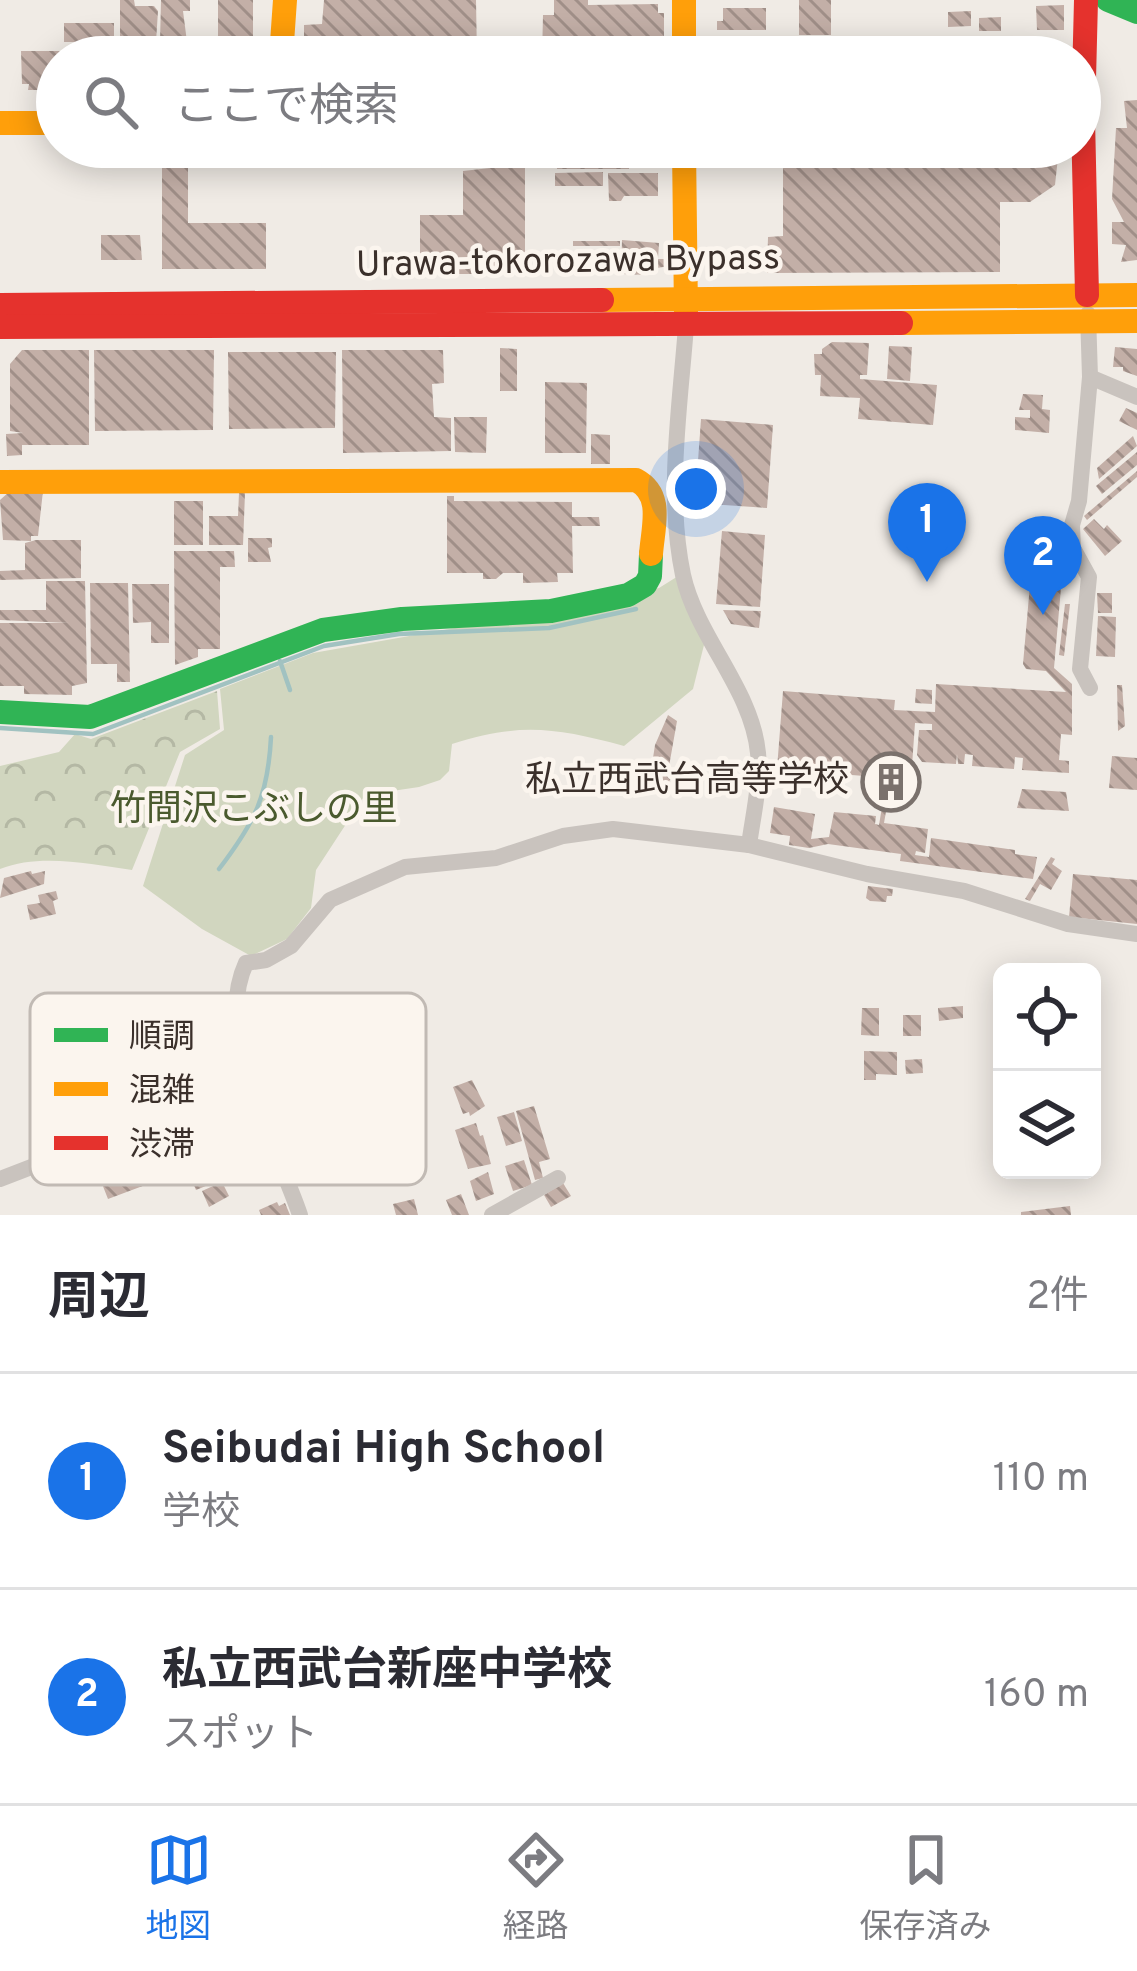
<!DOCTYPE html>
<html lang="ja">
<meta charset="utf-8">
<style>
:root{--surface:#fff;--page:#f2f2f3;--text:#2b2b33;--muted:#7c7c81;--line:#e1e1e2;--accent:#1a73e8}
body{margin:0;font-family:Overpass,"Noto Sans JP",sans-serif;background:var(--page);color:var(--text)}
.controls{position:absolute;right:36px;bottom:36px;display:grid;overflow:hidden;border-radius:18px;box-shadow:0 6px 30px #0003}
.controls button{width:108px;height:108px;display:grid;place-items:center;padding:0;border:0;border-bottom:3px solid var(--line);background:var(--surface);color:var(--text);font:60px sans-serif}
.you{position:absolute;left:696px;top:489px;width:42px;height:42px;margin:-30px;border:9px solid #fff;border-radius:50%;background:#1a73e8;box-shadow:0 0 0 18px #1a73e833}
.badge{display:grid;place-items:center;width:78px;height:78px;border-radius:50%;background:var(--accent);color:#fff;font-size:39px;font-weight:700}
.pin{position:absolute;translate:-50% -99px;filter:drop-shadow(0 3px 6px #0008)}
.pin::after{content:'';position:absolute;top:63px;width:42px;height:36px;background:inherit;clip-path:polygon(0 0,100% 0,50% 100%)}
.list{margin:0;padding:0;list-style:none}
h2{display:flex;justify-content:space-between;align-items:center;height:156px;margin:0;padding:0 48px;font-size:51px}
h2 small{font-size:39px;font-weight:400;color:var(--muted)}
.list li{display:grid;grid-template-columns:78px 1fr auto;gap:36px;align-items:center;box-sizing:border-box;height:216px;padding:0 48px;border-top:3px solid var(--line)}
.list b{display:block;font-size:45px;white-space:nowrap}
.list p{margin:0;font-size:39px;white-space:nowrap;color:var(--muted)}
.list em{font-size:39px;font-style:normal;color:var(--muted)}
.icon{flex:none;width:66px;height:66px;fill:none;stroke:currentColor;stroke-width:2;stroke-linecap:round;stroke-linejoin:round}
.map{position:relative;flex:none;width:1137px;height:1215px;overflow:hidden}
.search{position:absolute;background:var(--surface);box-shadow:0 6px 30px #0003;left:36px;right:36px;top:36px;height:132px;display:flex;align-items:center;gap:30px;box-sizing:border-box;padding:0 42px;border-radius:66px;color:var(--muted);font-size:45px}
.sheet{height:588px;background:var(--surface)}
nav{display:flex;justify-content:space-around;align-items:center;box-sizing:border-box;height:168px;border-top:3px solid var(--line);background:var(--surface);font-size:33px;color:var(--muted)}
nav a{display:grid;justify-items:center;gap:6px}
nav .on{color:var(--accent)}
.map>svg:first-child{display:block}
</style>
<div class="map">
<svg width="1137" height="1215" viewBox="0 0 1137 1215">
<defs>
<pattern id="forest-crowns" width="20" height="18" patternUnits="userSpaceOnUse" patternTransform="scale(3)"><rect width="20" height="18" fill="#d1d6bf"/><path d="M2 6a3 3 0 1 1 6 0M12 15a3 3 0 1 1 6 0" fill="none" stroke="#b4b8a4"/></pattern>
<pattern id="building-back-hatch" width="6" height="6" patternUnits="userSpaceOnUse" patternTransform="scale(3)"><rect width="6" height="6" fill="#c3afa7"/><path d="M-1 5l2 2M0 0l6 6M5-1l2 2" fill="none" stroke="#a08f88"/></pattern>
</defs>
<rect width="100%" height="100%" fill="#f0ebe5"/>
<path fill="url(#forest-crowns)" d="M217 691 220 729 180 752 132 870C90 864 40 853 0 869V766L59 752 75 734 91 739Z"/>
<path fill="#d1d6bf" d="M683 573 706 637 693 689 624 746C556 728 520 722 452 744L449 771 440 780 419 787 365 795 316 870 311 908 287 939 251 956 202 929 143 886 185 755 224 730 220 689 313 653 551 611 659 588Z"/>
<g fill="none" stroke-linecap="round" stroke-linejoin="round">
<g stroke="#a1c2c1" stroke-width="4.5">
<polyline points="280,661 290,690"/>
<polyline points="0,728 93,734 324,646 399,634 549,628 636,609"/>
<path d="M219 869C255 822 268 796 271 737"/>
</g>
</g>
<g fill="url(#building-back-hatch)">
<polygon points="120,0 134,0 135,6 154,6 158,11 156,42 120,42"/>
<polygon points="161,0 190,0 190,11 183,11 187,42 160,42"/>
<polygon points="218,0 253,0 253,37 218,42"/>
<polygon points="324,0 476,0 477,57 304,57 304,25 322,24"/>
<polygon points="554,0 588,0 588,5 658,4 658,13 664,13 664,57 542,57 543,15 554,15"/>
<rect x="799" y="0" width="32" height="35"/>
<polygon points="1064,5 1064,30 1037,30 1036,6"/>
<polygon points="723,8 766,8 766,30 717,30 717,21 723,21"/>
<polygon points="971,11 971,26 948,27 948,12"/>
<polygon points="1001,17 1001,31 979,31 979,18"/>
<rect x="64" y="23" width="50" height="19"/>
<rect x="179" y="47" width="31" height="10"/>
<polygon points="21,51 70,51 70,57 57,57 57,90 28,90 29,84 22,84"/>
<polygon points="1137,100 1137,260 1121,262 1126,245 1112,244 1112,222 1124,222 1112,199 1116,128 1127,128 1124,101"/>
<polygon points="162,147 188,147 188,223 266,223 266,269 162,269"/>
<polygon points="558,147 630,147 629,169 557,169"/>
<polygon points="786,147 803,147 803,150 1059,148 1055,185 1030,202 1000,202 1000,272 767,273 768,237 783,236 783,153"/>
<polygon points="499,158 525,158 525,274 420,274 420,215 463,215 463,171 499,167"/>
<polygon points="603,172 603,186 555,186 555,173"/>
<polygon points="608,173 658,173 658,196 624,196 621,201 609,201"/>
<polygon points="101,235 140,235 142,260 101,260"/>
<polygon points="622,240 659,243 658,259 669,259 669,266 651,269 650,275 621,274"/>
<rect x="573" y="241" width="47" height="5"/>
<polygon points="832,342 869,343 867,375 860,375 860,379 937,385 933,425 858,419 860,398 820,396 821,375 815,375 814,354 822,354 822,349"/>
<polygon points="889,346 912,347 910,381 887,379"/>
<polygon points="1115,347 1137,349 1137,376 1123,371 1123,367 1113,367"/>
<polygon points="500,348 517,349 517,391 500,391"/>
<polygon points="22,350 89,350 89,445 22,445 22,455 7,456 6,434 23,433 10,431 10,364"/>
<polygon points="94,350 214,350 213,430 95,431"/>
<polygon points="342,350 443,350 444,383 432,384 434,417 451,418 451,451 343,453"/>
<polygon points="228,352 336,352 335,428 229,429"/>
<polygon points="545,382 587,383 586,453 545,453"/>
<polygon points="1023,394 1043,395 1042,409 1050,410 1049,433 1015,430 1015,417 1030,418 1030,410 1019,410"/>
<polygon points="1126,408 1137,413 1137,430 1119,421"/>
<polygon points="454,417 487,417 486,453 455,452"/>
<polygon points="701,419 773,425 767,508 695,503"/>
<polygon points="591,434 610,435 610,464 591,464"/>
<polygon points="1133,436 1137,446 1099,479 1097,468"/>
<polygon points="1137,452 1137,465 1102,494 1096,486"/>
<polygon points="1137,471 1137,477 1087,520 1084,516"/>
<polygon points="43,491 38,536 31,536 31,541 3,540 0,500 9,492"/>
<polygon points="239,493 245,493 243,545 209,545 209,516 238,516"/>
<polygon points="447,496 454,496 454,501 572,502 572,517 599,517 600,526 572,526 573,573 557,573 558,582 523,583 523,573 503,573 496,579 483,579 483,573 447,573"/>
<rect x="174" y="501" width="29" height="44"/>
<polygon points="1094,519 1104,529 1107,525 1122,541 1105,556 1083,529"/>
<polygon points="722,531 765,535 760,607 716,604"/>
<polygon points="248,538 272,538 272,547 268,548 271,562 248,562"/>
<polygon points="36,540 81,540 81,578 0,580 0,571 25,570 25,543"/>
<polygon points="174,551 234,551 235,567 220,567 220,649 198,649 198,657 175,665"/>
<polygon points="1045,558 1060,560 1063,565 1054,668 1072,684 1072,735 1061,734 1059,760 1069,761 1069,773 1022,770 1023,758 1015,757 1014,769 972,766 973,755 965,754 964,764 958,764 957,754 956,764 922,762 917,755 919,730 932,730 932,724 915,723 910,795 888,793 888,784 884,783 888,800 884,823 928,829 925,853 916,851 915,855 929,857 931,838 1015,850 1015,854 1037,857 1033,879 900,861 901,854 828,844 809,848 789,845 790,836 770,833 774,807 815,814 811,839 829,837 834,812 876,816 875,824 879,825 883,801 878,783 863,782 864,776 816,772 815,781 791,779 792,770 777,769 783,691 895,700 894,710 935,712 936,684 1066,692 1046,671 1026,669 1023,664 1032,562 1044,563"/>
<polygon points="46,581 85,581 87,683 72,686 72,695 24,694 24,686 0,686 0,623 69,623 0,620 0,610 46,610"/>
<polygon points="90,583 128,583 130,682 117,682 117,664 91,664"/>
<polygon points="132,584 169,584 169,643 151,643 151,622 133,623"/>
<polygon points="1097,593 1112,593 1112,613 1098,613"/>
<polygon points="1065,604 1070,604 1064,656 1059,655"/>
<polygon points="723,610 761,611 759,628 731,624"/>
<polygon points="1098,616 1116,617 1115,657 1096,656"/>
<polygon points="1117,685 1122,685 1125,726 1118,731"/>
<polygon points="916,689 932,690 932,704 915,703"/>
<polygon points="668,715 677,721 668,772 671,772 670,780 666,787 649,784 655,745"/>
<polygon points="1112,756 1137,758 1137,790 1109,788"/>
<polygon points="1022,789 1066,792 1069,811 1017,808"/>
<polygon points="1051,857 1055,859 1052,864 1062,871 1051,890 1040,884 1030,901 1025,899"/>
<polygon points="31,871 32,874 45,871 44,884 0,898 4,878"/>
<polygon points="1073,874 1137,880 1137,924 1069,917"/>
<polygon points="868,886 893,889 892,896 887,896 886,902 870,901 866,898"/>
<polygon points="56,891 58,899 53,901 56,914 30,920 27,905 40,903 38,895"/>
<polygon points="963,1006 963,1018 939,1021 938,1008"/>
<polygon points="862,1008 879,1008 879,1036 861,1035"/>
<rect x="903" y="1015" width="18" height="21"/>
<polygon points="864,1051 897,1052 897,1075 876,1074 876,1080 864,1080"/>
<polygon points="922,1059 923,1073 906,1074 905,1060"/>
<polygon points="472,1080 485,1106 470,1116 469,1112 463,1114 453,1087"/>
<polygon points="534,1106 550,1159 539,1162 543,1178 535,1180 516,1111"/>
<polygon points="514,1112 522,1141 506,1146 497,1117"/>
<polygon points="476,1123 480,1136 483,1135 491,1164 468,1169 455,1130"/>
<polygon points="129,1144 148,1184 108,1199 97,1171 124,1160 119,1148"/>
<polygon points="524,1160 532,1185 513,1191 505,1166"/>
<polygon points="212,1164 218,1181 196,1190 189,1174"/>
<polygon points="488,1172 494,1194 476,1201 470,1181"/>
<polygon points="222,1182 229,1196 209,1207 202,1191"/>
<polygon points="563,1183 571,1196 551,1207 544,1195"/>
<polygon points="461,1194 469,1215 452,1215 446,1200"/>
<polygon points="414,1199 418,1215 396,1215 393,1204"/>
<polygon points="277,1202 279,1206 285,1203 290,1215 261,1215 259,1210"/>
<polygon points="1070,1206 1071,1215 1021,1215 1021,1212"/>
</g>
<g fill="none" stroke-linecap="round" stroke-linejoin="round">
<g stroke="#c9c3be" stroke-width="16">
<polyline points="1088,314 1090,377 1079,501 1072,525 1073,548 1089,577 1080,669 1090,688"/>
<path d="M686 326C680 407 666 494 683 575 697 638 752 689 758 753 761 782 753 816 749 845"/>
<polyline points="1090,377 1137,397"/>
<polyline points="0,1179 174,1112 247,1077"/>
<path d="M300 1215C276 1144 212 1036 246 963L266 960 291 946 330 900 405 867 496 858 563 836 613 829 749 845 867 874 964 891 1068 924 1137 934"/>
<polyline points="492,1215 558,1178"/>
</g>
<g stroke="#30b455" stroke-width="24">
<polyline points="1108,0 1137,12"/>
<polyline points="0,712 90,717 323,630 402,619 551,611 628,595 645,585 650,576 651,554"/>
</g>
<g stroke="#ff9f0a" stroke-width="24">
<polyline points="684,0 684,57"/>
<polyline points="281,57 285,0"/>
<polyline points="0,123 57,123"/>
<polyline points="684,147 686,313"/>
<polyline points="602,300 1137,295"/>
<polyline points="901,323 1137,321"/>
<path d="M0 482 636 480C664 495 653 526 651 554"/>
</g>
<g stroke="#e5322d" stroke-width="24">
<polyline points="1086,0 1083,119 1087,295"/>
<polyline points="0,305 602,300"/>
<polyline points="0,327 901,323"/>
</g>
</g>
<defs>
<g id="building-ring" transform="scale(3)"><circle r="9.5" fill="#fbf5ee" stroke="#7a716c" stroke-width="1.5"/><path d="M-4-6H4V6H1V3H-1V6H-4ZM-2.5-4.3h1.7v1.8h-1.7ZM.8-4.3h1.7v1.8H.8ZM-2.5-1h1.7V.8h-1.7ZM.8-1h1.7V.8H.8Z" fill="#7a716c"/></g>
</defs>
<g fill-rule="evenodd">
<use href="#building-ring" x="891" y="782"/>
</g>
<g text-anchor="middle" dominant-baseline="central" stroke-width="9" stroke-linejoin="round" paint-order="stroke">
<g font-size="36" fill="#3b302b" stroke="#fbf5ee">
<text transform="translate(568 263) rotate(-1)">Urawa-tokorozawa Bypass</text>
</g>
<g font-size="36" fill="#3b302b" stroke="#fbf5ee" text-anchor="end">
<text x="849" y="782">私立西武台高等学校</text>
</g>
<g font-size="36" fill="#4a5a2e" stroke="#fbf5ee">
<text x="254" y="811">竹間沢こぶしの里</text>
</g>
</g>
<rect x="30" y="993" width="396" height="192" rx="18" fill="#fbf5ee" stroke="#c1bab4" stroke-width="3"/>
<rect x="54" y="1028" width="54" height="14" fill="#30b455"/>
<rect x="54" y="1082" width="54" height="14" fill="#ff9f0a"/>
<rect x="54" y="1136" width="54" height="14" fill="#e5322d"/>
<g font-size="33" fill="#3b302b">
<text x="129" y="1047">順調</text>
<text x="129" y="1101">混雑</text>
<text x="129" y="1155">渋滞</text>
</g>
</svg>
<div class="controls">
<button><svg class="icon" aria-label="locate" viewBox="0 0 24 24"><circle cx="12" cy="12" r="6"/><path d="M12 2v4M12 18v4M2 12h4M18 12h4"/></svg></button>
<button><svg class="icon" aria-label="layers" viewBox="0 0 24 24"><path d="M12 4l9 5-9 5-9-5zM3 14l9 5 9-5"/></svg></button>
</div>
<div class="you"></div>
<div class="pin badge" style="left:927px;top:582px">1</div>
<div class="pin badge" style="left:1043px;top:615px">2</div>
<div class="search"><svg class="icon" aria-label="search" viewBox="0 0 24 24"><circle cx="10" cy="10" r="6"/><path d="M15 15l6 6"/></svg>ここで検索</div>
</div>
<section class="sheet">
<h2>周辺<small>2件</small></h2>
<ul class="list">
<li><span class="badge">1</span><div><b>Seibudai High School</b><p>学校</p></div><em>110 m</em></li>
<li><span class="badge">2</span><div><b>私立西武台新座中学校</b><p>スポット</p></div><em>160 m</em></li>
</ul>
</section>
<nav>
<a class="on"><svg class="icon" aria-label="map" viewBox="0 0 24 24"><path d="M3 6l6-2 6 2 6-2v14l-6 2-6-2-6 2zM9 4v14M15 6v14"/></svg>地図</a>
<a><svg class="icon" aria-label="directions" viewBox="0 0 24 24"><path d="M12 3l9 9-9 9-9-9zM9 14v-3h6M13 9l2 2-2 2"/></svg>経路</a>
<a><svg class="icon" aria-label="saved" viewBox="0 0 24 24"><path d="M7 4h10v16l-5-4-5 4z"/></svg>保存済み</a>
</nav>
